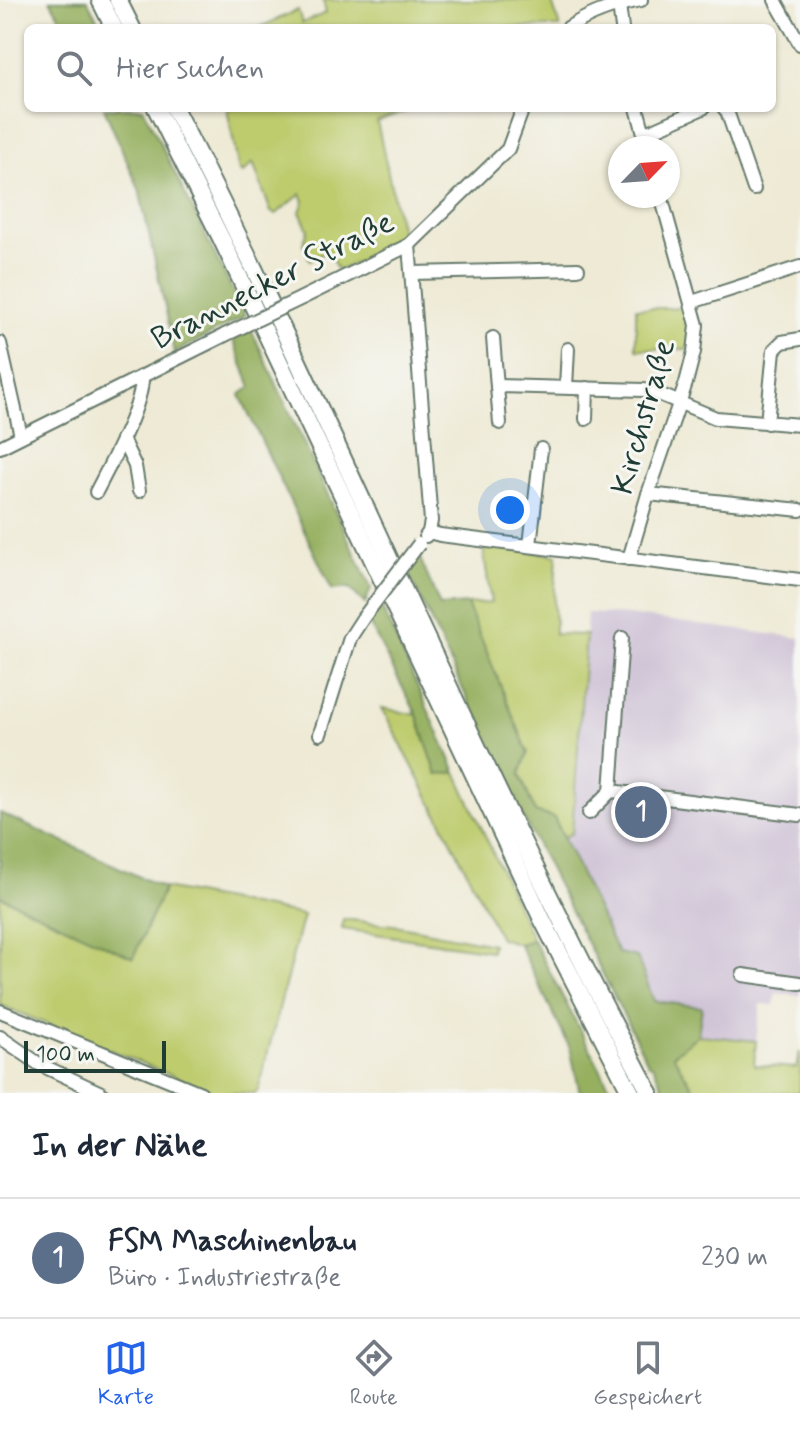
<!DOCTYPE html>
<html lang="de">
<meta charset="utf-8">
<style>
:root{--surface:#fff;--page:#f6f6f7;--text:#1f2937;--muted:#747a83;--line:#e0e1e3;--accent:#2563eb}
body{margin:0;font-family:Mynerve,sans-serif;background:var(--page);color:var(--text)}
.compass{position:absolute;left:608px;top:136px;width:72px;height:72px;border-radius:50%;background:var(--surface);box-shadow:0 2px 6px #0004;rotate:65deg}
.scale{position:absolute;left:24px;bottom:20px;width:142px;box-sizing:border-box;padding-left:8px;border:4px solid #1f3d34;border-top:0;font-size:22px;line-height:28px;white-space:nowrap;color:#1f3d34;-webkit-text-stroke:6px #f6f6f2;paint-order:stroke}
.you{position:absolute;left:510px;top:510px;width:28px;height:28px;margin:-20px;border:6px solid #fff;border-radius:50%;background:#1a73e8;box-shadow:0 0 0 12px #1a73e833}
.badge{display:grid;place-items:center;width:52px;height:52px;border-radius:50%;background:var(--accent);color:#fff;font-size:26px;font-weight:700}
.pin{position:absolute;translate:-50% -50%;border:4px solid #fff;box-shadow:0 2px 8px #0006}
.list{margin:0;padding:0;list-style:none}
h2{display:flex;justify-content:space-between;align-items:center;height:104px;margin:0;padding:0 32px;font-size:34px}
h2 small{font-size:26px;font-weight:400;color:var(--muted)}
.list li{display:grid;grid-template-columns:52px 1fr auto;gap:24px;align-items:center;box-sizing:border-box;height:120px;padding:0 32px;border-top:2px solid var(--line)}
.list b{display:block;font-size:30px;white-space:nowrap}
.list p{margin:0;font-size:26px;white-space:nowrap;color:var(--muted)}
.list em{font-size:26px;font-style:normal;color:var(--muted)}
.icon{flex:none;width:44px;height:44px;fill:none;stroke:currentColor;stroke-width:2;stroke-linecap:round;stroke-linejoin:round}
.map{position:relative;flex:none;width:800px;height:1093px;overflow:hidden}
.search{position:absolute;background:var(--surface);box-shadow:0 2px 6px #0004;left:24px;right:24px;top:24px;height:88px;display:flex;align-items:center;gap:20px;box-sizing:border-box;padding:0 28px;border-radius:12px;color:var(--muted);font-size:30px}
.sheet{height:224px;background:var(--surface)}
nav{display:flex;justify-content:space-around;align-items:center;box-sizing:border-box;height:112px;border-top:2px solid var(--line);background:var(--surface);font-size:22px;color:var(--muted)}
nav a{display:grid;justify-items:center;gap:4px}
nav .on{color:var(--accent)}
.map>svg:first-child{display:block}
</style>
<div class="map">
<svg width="800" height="1093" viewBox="0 0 800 1093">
<rect width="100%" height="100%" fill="#f6f6f2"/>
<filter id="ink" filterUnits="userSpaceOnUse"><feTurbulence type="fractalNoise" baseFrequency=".0125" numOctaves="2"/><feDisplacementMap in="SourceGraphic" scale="16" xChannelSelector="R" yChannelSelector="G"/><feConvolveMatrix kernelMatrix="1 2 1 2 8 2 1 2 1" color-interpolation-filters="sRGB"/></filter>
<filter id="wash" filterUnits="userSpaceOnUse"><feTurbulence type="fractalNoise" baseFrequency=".006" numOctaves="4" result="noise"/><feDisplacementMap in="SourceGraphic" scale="32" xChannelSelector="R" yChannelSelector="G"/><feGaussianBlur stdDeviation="1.8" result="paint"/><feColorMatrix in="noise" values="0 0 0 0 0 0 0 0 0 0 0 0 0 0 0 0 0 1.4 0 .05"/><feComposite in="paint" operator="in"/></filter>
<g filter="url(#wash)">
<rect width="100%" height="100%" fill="#eeead5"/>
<polygon fill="#ccbfd4" points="587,613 628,615 800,638 800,996 776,993 774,1005 761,1004 756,1041 698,1035 701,1007 654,1001 637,957 618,953 564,837 572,833"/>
<g fill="#becc6e" stroke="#6e8451" stroke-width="2">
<polygon points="323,0 551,0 560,27 258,28 298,10 302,23 326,13"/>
<polygon points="227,108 416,108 377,122 403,241 338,271 328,251 310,260 303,244 308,230 300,212 304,201 301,194 276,214 271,212 253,163 243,173 239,171"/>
<polygon points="636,308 687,308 690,327 688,349 636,349"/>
<polygon points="483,546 557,555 554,602 555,634 586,635 572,833 564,837 554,818 535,812 520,775 467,604 491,603"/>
<polygon points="382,708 417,715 437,775 456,772 533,940 519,944 500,938 450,838"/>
<polygon points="164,888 303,915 258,1091 255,1093 215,1093 0,1005 0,896 133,957"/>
<polygon points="343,919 400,926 492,944 491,951 342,929"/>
<polygon points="698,1035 756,1041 754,1065 796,1068 800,1052 800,1093 704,1093 693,1088 673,1055"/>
</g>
<g fill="#96b061" stroke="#5a764a" stroke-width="2">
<polygon points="50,0 87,0 102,28 66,28"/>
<polygon points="104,108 143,108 245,316 174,353 166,311 139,189"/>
<polygon points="251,329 371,588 365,604 349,588 332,590 240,395 251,387 233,340"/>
<polygon points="419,556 440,606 467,604 528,752 520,775 535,812 554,818 618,953 637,957 654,1001 702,1007 698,1035 673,1055 693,1088 704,1093 666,1093 653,1066 648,1063 520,811 407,570"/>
<polygon points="381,606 456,772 437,775 417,715 369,623"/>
<polygon points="0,813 164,888 133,958 0,896"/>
<polygon points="533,940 613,1093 580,1093 570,1048 519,944"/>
</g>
</g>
<g filter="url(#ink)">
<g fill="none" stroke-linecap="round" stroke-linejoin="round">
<g stroke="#677a6c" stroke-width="16">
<g id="minor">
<polyline points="775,0 800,44"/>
<polyline points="619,5 622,28"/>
<path d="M568 28C589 14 615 5 641 0"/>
<polyline points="637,108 648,148"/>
<polyline points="724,108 727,111 754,189"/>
<polyline points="644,134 703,108"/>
<polyline points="409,245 431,521 429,532 426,536"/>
<polyline points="412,273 578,269"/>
<polyline points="302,298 409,245 508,149 523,108"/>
<polyline points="692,302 800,267"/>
<polyline points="493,338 500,423"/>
<polyline points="0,343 21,436"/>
<polyline points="497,386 644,390 659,394 716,418 800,425"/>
<polyline points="566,387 568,349"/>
<polyline points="586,419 587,388"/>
<polyline points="767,423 774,350 782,342 800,339"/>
<polyline points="122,439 135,466 139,491"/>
<polyline points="0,447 225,335"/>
<path d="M96 492C110 465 143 405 142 377"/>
<polyline points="648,494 800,510"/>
<polyline points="429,532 440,535 800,580"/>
<polyline points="530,545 541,449"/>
<polyline points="629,559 648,494 686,383 694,352 697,325 661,196"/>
<polyline points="320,734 350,638 363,618"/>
<polyline points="611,791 622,638"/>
<polyline points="589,813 611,791 800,815"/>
<polyline points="743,975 800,983"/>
<polyline points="0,1011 201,1093"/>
<polyline points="0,1037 39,1064 101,1093"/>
</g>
</g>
<g stroke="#677a6c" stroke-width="20">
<g id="highway">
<polyline points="100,0 114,28"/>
<polyline points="118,0 132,28"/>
<polyline points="156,108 222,240 542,919 631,1093"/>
<path d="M174 108C239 233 298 361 357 489 451 692 545 896 650 1093"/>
</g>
</g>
<use href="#minor" stroke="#fff" stroke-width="12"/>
<use href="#highway" stroke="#fff" stroke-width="16"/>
<g stroke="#677a6c" stroke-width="16" stroke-linecap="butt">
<g id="minor-bridge">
<polyline points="225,335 302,298"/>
<polyline points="363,618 419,544"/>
</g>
</g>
<use href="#minor-bridge" stroke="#fff" stroke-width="12"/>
</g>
</g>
<g text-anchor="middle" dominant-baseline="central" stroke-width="6" stroke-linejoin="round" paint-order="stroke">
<g font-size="32" fill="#1f3d34" stroke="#f6f6f2">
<text transform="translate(273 281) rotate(-27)">Brannecker Straße</text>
<text transform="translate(644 417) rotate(-74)">Kirchstraße</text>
</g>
</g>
</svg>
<svg class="compass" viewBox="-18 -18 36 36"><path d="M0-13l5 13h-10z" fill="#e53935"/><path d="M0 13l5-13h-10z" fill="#747a83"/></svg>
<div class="scale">100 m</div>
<div class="you"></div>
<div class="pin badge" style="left:641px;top:812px;background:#5c6f8a">1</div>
<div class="search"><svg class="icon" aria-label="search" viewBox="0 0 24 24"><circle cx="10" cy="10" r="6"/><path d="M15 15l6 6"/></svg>Hier suchen</div>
</div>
<section class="sheet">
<h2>In der Nähe<small></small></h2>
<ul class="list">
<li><span class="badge" style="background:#5c6f8a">1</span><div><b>FSM Maschinenbau</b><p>Büro · Industriestraße</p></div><em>230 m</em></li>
</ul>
</section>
<nav>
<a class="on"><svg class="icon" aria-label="map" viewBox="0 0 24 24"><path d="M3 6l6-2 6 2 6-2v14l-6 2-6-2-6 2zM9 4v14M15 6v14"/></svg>Karte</a>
<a><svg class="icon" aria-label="directions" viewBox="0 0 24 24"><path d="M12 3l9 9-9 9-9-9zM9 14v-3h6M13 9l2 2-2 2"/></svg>Route</a>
<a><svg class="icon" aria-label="saved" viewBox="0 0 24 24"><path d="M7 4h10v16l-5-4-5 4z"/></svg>Gespeichert</a>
</nav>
